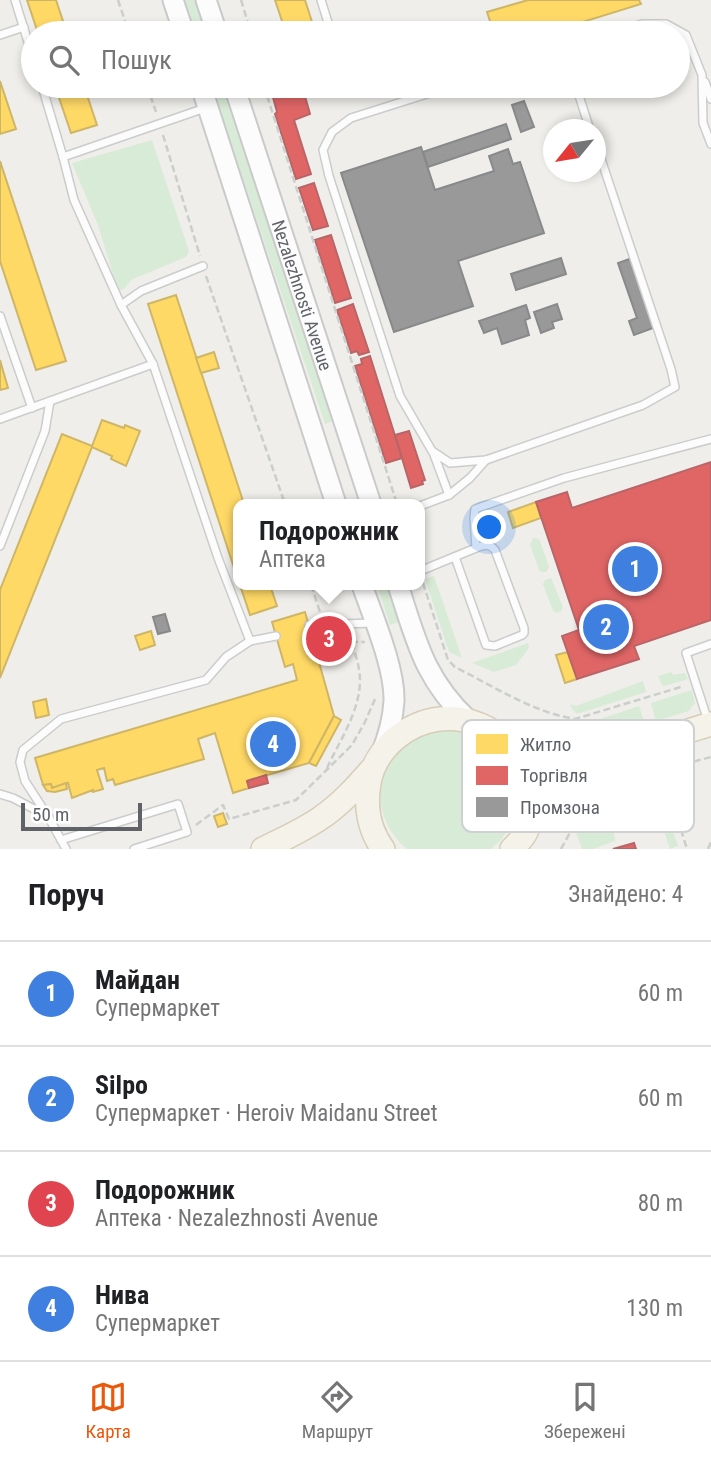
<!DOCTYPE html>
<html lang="uk">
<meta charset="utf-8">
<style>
:root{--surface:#fff;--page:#f6f6f6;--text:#202124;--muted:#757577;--line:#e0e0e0;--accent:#ea580c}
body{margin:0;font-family:"Roboto Condensed",sans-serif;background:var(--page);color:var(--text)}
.compass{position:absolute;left:543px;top:119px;width:63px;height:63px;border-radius:50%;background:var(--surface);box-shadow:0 4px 10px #0003;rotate:240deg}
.scale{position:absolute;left:21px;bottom:18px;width:121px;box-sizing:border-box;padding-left:7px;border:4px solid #5f6368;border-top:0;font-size:19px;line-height:24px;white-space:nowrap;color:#5f6368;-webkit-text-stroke:5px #fff;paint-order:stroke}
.you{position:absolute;left:490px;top:528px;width:24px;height:24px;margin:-18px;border:5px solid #fff;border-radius:50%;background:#1a73e8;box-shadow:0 0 0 10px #1a73e833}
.badge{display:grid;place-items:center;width:46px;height:46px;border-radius:50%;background:var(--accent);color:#fff;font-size:23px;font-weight:700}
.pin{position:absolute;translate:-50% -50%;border:4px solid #fff;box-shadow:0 2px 7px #0006}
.popup{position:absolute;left:233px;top:499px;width:192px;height:91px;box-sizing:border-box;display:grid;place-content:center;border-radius:14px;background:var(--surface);filter:drop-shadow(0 2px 5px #0005);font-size:23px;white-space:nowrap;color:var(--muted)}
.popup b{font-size:26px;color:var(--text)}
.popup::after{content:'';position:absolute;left:50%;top:100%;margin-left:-14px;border:14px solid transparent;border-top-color:var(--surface)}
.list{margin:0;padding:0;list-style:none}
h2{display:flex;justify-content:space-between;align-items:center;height:91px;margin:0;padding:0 28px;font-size:30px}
h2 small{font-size:23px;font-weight:400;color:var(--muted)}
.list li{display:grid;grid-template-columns:46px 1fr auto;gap:21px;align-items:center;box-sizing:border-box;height:105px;padding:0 28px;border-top:2px solid var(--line)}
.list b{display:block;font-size:26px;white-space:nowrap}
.list p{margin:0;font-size:23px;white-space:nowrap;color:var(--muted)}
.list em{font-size:23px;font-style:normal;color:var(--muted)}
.icon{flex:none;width:38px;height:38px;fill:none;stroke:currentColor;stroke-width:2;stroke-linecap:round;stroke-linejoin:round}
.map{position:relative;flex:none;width:711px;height:849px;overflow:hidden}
.search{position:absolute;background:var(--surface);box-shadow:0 4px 10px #0003;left:21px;right:21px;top:21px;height:77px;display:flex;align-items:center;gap:18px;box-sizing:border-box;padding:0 24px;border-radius:38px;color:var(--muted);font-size:26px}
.sheet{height:511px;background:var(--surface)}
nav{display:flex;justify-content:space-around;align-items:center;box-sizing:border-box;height:98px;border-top:2px solid var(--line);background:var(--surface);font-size:19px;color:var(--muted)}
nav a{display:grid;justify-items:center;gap:4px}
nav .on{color:var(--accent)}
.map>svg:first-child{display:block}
</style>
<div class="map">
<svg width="711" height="849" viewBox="0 0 711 849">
<rect width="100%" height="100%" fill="#efeeea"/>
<g fill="#d8ebd6">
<polygon points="185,0 197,0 207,33 196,33"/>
<polygon points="212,86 224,86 334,421 325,424"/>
<polygon points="152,140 189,251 186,257 131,280 124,289 118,291 98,225 72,163"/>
<polygon points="533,538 537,538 540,541 549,567 546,572 541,572 539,570 530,544"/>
<polygon points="434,576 462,658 449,652 425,579"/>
<polygon points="551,578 563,607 561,611 557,613 553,611 543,584 545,580"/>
<polygon points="377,585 386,585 399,622 390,625"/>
<polygon points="528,643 529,648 516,665 494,672 472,663"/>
<polygon points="671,672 673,675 685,673 688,679 664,686 662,685 658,676"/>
<polygon points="643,681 646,692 577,714 573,710 570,704 576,706"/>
<polygon points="692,690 695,703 689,711 656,721 651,703"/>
<polygon points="639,706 645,724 608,732 574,730 576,727"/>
<path d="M453 725 498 746 517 779V805L514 817 502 839 491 849H407C378 825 370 782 395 752 398 749 402 743 406 740 415 735 442 729 453 725Z"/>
<polygon points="656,781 678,846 670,849 648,783"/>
<polygon points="635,786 644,810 614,832 615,841 593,849 582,849 576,832 592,801"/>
</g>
<g fill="#ffd966" stroke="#cfb667" stroke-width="2">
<polygon points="27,0 56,0 67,33 38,33"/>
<polygon points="275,0 305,0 313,25 286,33"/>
<polygon points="528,0 639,0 641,4 557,30 556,25 529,33 494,33 487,12"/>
<polygon points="0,81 16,129 0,134"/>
<polygon points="55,86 84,86 97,125 71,133"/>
<polygon points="339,86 378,86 342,97"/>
<polygon points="0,161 66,361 36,370 0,261"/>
<polygon points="176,295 244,504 238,504 238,580 148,304"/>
<polygon points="214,352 219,368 201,373 196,358"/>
<polygon points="0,360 8,388 0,390"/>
<polygon points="102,420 124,428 125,425 140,431 126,466 111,459 112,456 92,447 0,678 0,590 62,434 92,446"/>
<polygon points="536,502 541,518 513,528 508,512"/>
<polygon points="240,585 270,585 277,606 250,615"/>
<polygon points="305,612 334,716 309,763 247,781 249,788 233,793 215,733 198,739 204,759 115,785 113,779 107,781 104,768 97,770 103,789 93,792 93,790 72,798 68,783 52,788 51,784 43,785 35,758 297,680 293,664 285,667 272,622"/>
<polygon points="151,631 155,645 140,650 135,636"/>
<polygon points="568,652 577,679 565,683 556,655"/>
<polygon points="46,699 49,715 36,718 33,702"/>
<polygon points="334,716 341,720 316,766 309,763"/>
<polygon points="66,783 67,789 55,792 47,791 43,785 51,784 52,788"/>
<polygon points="223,813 227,824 218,827 214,816"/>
</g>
<g fill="#e06666" stroke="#b96567" stroke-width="2">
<polygon points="286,86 302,86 310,114 294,120 311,174 296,179 275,114 277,112 271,90"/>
<polygon points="314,183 328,226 313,230 299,188"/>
<polygon points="331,235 351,298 335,303 315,240"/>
<polygon points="353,304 369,352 359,355 357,351 351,353 337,310"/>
<polygon points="370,356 402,458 386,463 355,366 362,364 361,359"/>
<polygon points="409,431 425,480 422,481 423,484 411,488 395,435"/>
<polygon points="711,462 711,620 634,646 639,659 577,679 562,636 579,630 536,502 567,492 572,508"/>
<polygon points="266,775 268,783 249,788 247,781"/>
<polygon points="634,843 636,849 613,849"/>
</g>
<g fill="#999" stroke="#88898a" stroke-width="2">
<polygon points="524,101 534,127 521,132 512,105"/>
<polygon points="506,124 511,139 428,167 423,152"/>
<polygon points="421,147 435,190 494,171 489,156 508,149 513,164 520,162 544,233 458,261 473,306 394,332 341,173"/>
<polygon points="561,258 566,274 516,290 511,274"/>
<polygon points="632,258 656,327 634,335 629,321 637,318 618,263"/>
<polygon points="557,304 562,319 552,322 554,328 541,333 534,312"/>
<polygon points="526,305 530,318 525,320 529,335 502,344 497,328 484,333 479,321"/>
<polygon points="165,614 170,631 158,634 153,617"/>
</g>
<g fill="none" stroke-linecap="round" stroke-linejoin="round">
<g stroke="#cbcccc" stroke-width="10">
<g id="service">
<polyline points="15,0 33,58"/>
<polyline points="317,33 330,29 321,0"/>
<polyline points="614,33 642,24 666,24 686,35 702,75 703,123 711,144"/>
<polyline points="0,35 24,27"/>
<polyline points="705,82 711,99"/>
<polyline points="42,86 63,157 208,107"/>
<polyline points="452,86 351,118 332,132 323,150 329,176 400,396 432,451 450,463 486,460 643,405 675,387 671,369 596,144"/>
<polyline points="576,86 590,130"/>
<polyline points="63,157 74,200 121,305"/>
<polyline points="0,316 32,408"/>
<polyline points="0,419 153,364"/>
<polyline points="449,495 470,478 486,460"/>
<polyline points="420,506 449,495 433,452"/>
<polyline points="0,546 45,431 50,401"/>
<path d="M455 557 486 645 495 646 522 635 524 633V628L495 550C489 543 484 545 476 548"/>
<polyline points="420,571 476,548 474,518 475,509 564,478 711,439"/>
<polyline points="309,625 374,623"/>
<polyline points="250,641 276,636"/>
<polyline points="708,721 686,653 711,644"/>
<polyline points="0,794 13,798 49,817"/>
<polyline points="61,840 178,804 187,832 134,849"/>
<polyline points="66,849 49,818 25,781 20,762 23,750 61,719 206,680 226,657 250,641 218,558 153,364 121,305 141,291 203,266"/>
</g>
</g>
<g stroke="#cacacb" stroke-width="23">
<g id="secondary">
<polyline points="173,0 184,33"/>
<polyline points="206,0 217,33"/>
<polyline points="201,86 336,504"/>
<path id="s1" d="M234 86 371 504"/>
<path d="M362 585C373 617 395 668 394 701 393 719 388 737 381 754"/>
<path d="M398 585C416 640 424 679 469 721"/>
</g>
</g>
<g stroke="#d7ceb8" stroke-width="26">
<g id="primary">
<polyline points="497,734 564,744 604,748 637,746"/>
<polyline points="531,816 569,787 640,746 711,724"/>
<path d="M263 849C283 839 304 830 322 817 341 804 356 787 371 770"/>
<path d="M383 849C369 830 365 806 369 783 372 765 383 749 396 738 449 694 525 729 531 796 532 807 531 822 526 832 523 838 517 844 512 849"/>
</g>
</g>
<g stroke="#cacfcc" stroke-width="2.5" stroke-dasharray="7 3.5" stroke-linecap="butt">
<polyline points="118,0 129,33"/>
<polyline points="241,0 251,33"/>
<polyline points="147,86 156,112"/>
<polyline points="264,86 397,504"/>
<polyline points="163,135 200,256"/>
<polyline points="206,276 285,504"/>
<path d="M423 583 448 660 455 667C493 686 532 712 575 719L684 686"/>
<polyline points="311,585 321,615"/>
<polyline points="342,636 352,642 365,642"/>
<path d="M327 768C340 740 360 711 360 680 360 667 355 654 352 642"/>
<polyline points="662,770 687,849"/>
<polyline points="604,791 662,770 711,757"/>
<polyline points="196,825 223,805 229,819 296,800 352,745 365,722 375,699"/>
<polyline points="561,849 589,798"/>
<polyline points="708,849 711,842"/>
</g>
<use href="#service" stroke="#fdfcfc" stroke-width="7"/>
<use href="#secondary" stroke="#fdfcfc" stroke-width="19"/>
<use href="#primary" stroke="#f4f2e9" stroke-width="23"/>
</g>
<g text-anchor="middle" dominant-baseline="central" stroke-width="7" stroke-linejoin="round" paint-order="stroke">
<g font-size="18" fill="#5f6368" stroke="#fff">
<text stroke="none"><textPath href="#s1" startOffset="220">Nezalezhnosti Avenue</textPath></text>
</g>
</g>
<rect x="462" y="720" width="232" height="112" rx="10" fill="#fff" stroke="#cfd0d2" stroke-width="2"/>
<rect x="476" y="734" width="32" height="20" fill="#ffd966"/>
<rect x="476" y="766" width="32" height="19" fill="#e06666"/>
<rect x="476" y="797" width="32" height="20" fill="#999"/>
<g font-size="19" fill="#5f6368">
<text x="520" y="751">Житло</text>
<text x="520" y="782">Торгівля</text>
<text x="520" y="814">Промзона</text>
</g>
</svg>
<svg class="compass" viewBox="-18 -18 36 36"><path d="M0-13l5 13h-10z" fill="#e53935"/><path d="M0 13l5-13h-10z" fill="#757577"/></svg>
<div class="scale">50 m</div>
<div class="you"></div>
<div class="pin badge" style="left:635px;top:569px;background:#3f7fe0">1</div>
<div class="pin badge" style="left:606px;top:627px;background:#3f7fe0">2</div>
<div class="pin badge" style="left:329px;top:639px;background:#e0444e">3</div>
<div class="popup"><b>Подорожник</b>Аптека</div>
<div class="pin badge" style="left:273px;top:744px;background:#3f7fe0">4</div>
<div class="search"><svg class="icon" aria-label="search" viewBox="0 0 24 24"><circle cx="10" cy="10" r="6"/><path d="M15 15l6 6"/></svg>Пошук</div>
</div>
<section class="sheet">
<h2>Поруч<small>Знайдено: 4</small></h2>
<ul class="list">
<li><span class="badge" style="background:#3f7fe0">1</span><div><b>Майдан</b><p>Супермаркет</p></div><em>60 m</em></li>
<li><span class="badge" style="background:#3f7fe0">2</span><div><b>Silpo</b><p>Супермаркет · Heroiv Maidanu Street</p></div><em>60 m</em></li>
<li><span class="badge" style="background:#e0444e">3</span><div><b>Подорожник</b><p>Аптека · Nezalezhnosti Avenue</p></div><em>80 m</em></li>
<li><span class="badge" style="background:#3f7fe0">4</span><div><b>Нива</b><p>Супермаркет</p></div><em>130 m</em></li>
</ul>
</section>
<nav>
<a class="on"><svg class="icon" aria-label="map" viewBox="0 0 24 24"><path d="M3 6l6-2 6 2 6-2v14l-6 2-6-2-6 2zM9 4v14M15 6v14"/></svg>Карта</a>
<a><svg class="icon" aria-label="directions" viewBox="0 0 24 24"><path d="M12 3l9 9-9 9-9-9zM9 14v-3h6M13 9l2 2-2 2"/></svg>Маршрут</a>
<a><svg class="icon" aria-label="saved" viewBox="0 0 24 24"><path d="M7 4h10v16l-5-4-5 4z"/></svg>Збережені</a>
</nav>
